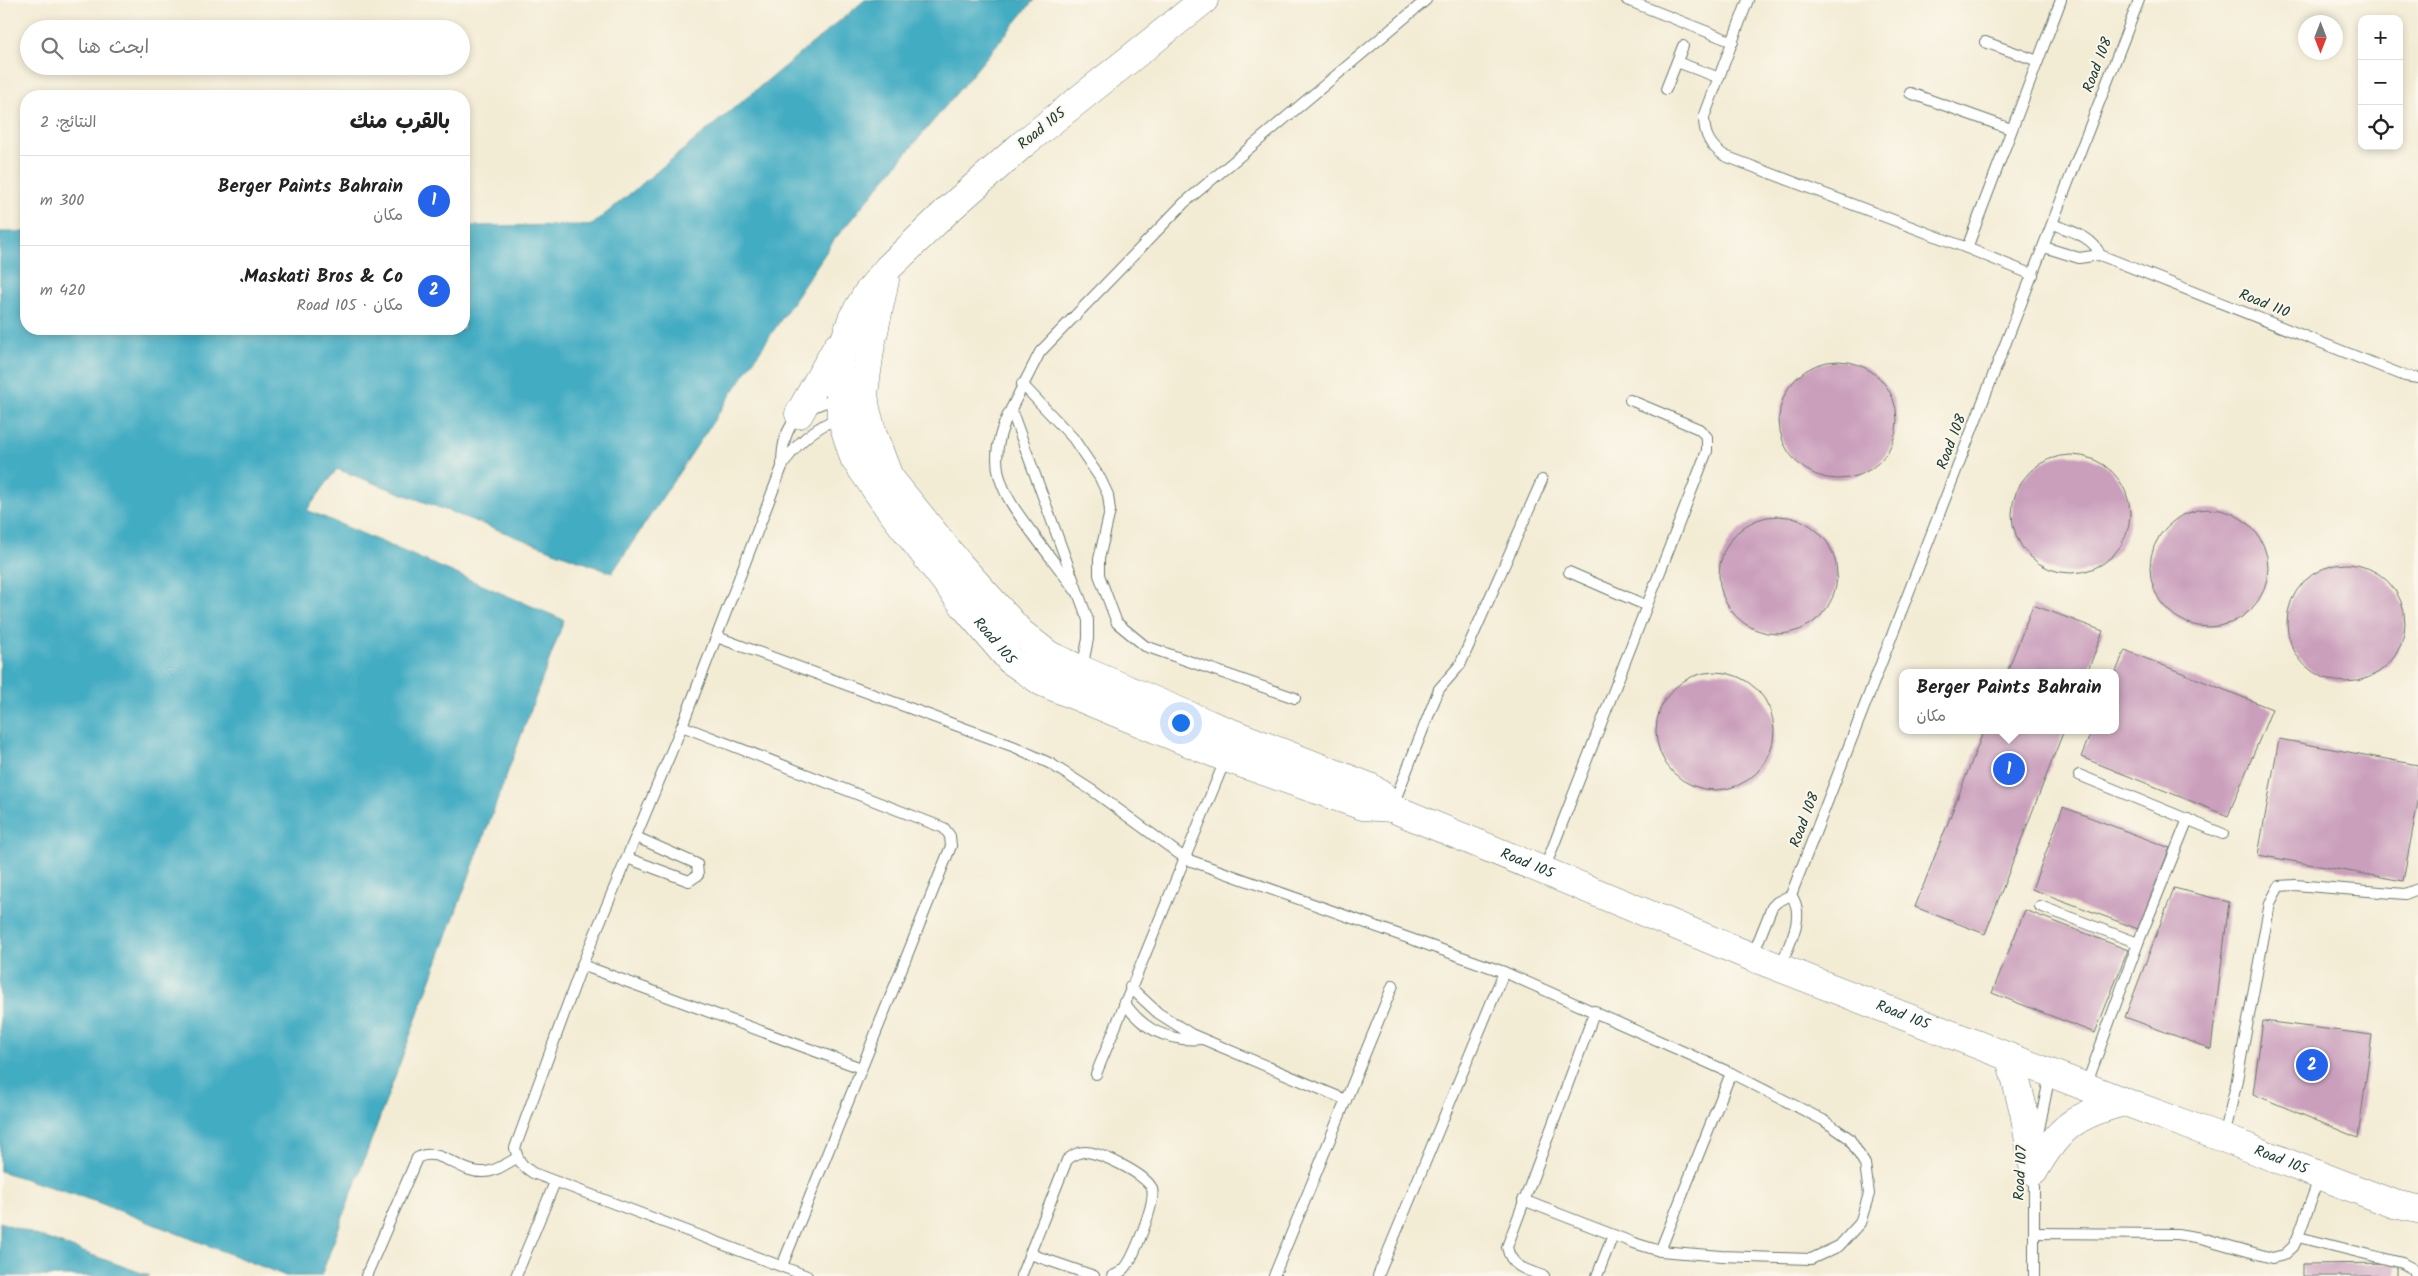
<!DOCTYPE html>
<html lang="ar">
<meta charset="utf-8">
<style>
:root{--surface:#fff;--page:#f2f2f2;--text:#222;--muted:#767676;--line:#e0e0e0;--accent:#2563eb}
body{margin:0;font-family:Kalam,"Playpen Sans Arabic",sans-serif;background:var(--page);color:var(--text);direction:rtl}
.controls{position:absolute;right:15px;top:15px;display:grid;overflow:hidden;border-radius:10px;box-shadow:0 2px 8px #0003}
.controls button{width:45px;height:45px;display:grid;place-items:center;padding:0;border:0;border-bottom:1px solid var(--line);background:var(--surface);color:var(--text);font:25px sans-serif}
.compass{position:absolute;left:2298px;top:15px;width:45px;height:45px;border-radius:50%;background:var(--surface);box-shadow:0 2px 8px #0003;rotate:180deg}
.you{position:absolute;left:1180px;top:722px;width:18px;height:18px;margin:-12px;border:4px solid #fff;border-radius:50%;background:#1a73e8;box-shadow:0 0 0 8px #1a73e833}
.badge{display:grid;place-items:center;width:32px;height:32px;border-radius:50%;background:var(--accent);color:#fff;font-size:16px;font-weight:700}
.pin{position:absolute;translate:-50% -50%;border:2px solid #fff;box-shadow:0 1px 5px #0006}
.popup{position:absolute;left:1899px;top:669px;width:220px;height:65px;box-sizing:border-box;display:grid;place-content:center;border-radius:10px;background:var(--surface);filter:drop-shadow(0 1px 4px #0005);font-size:16px;white-space:nowrap;color:var(--muted)}
.popup b{font-size:19px;color:var(--text)}
.popup::after{content:'';position:absolute;left:50%;top:100%;margin-left:-10px;border:10px solid transparent;border-top-color:var(--surface)}
.list{margin:0;padding:0;list-style:none}
h2{display:flex;justify-content:space-between;align-items:center;height:65px;margin:0;padding:0 20px;font-size:21px}
h2 small{font-size:16px;font-weight:400;color:var(--muted)}
.list li{display:grid;grid-template-columns:32px 1fr auto;gap:15px;align-items:center;box-sizing:border-box;height:90px;padding:0 20px;border-top:1px solid var(--line)}
.list b{display:block;font-size:19px;white-space:nowrap}
.list p{margin:0;font-size:16px;white-space:nowrap;color:var(--muted)}
.list em{font-size:16px;font-style:normal;color:var(--muted)}
.icon{flex:none;width:28px;height:28px;fill:none;stroke:currentColor;stroke-width:2;stroke-linecap:round;stroke-linejoin:round}
.map{position:relative;flex:none;width:2418px;height:1276px;overflow:hidden;direction:ltr}
.search{position:absolute;background:var(--surface);box-shadow:0 2px 8px #0003;left:20px;top:20px;width:450px;height:55px;display:flex;align-items:center;gap:12px;box-sizing:border-box;padding:0 18px;border-radius:28px;color:var(--muted);font-size:19px}
.panel{position:absolute;background:var(--surface);box-shadow:0 2px 8px #0003;left:20px;top:90px;width:450px;height:245px;border-radius:20px;direction:rtl}
.map>svg:first-child{display:block}
</style>
<div class="map">
<svg width="2418" height="1276" viewBox="0 0 2418 1276">
<rect width="100%" height="100%" fill="#fbf7ec"/>
<filter id="ink" filterUnits="userSpaceOnUse"><feTurbulence type="fractalNoise" baseFrequency=".02" numOctaves="2"/><feDisplacementMap in="SourceGraphic" scale="10" xChannelSelector="R" yChannelSelector="G"/><feConvolveMatrix kernelMatrix="1 2 1 2 8 2 1 2 1" color-interpolation-filters="sRGB"/></filter>
<filter id="wash" filterUnits="userSpaceOnUse"><feTurbulence type="fractalNoise" baseFrequency=".0096" numOctaves="4" result="noise"/><feDisplacementMap in="SourceGraphic" scale="20" xChannelSelector="R" yChannelSelector="G"/><feGaussianBlur stdDeviation="1.12" result="paint"/><feColorMatrix in="noise" values="0 0 0 0 0 0 0 0 0 0 0 0 0 0 0 0 0 1.4 0 .05"/><feComposite in="paint" operator="in"/></filter>
<g filter="url(#wash)">
<rect width="100%" height="100%" fill="#f3ecd5"/>
<g fill="#43acc2" stroke="#31747b">
<polygon points="865,0 1034,0 834,240 612,573 337,469 307,510 564,620 321,1276 286,1276 97,1202 0,1171 0,232 26,232 26,329 464,329 464,226 592,225"/>
<polygon points="0,1222 150,1276 0,1276"/>
</g>
<g id="blocks">
<g fill="#ca9fbc">
<circle cx="1838" cy="420" r="59"/>
<circle cx="2071" cy="514" r="59"/>
<circle cx="2209" cy="568" r="59"/>
<circle cx="1778" cy="575" r="59"/>
<circle cx="2346" cy="623" r="59"/>
<polygon points="2033,605 2103,631 2087,673 2007,673"/>
<polygon points="2125,650 2272,709 2228,816 2081,757 2092,730 2115,730 2115,674"/>
<circle cx="1715" cy="731" r="59"/>
<polygon points="1984,730 2064,730 1985,934 1915,907"/>
<polygon points="2279,739 2418,765 2418,802 2403,881 2258,855"/>
<polygon points="2063,807 2170,848 2138,929 2032,889"/>
<polygon points="2174,888 2229,902 2211,1049 2125,1017"/>
<polygon points="2025,910 2128,950 2095,1033 1992,993"/>
<polygon points="2263,1021 2372,1035 2358,1138 2253,1094"/>
<polygon points="2396,1263 2396,1276 2303,1276 2303,1264"/>
</g>
</g>
</g>
<g filter="url(#ink)">
<use href="#blocks" fill-opacity="0" stroke="#697a6c" stroke-width="1"/>
<g fill="none" stroke-linecap="round" stroke-linejoin="round">
<g stroke="#697a6c" stroke-width="12">
<g id="lane">
<polyline points="1627,0 1733,42"/>
<path d="M1748 0 1704 117C1704 135 1710 146 1725 156L1967 248 2033 275"/>
<polyline points="1985,42 2038,61"/>
<polyline points="1677,62 1717,77"/>
<polyline points="1666,89 1683,46"/>
<polyline points="1910,93 2011,129"/>
<path d="M2053 224C2070 231 2093 236 2100 255"/>
<polyline points="2044,247 2079,258 2100,255 2405,376 2418,378"/>
<polyline points="1967,248 2061,0"/>
<polyline points="1022,384 1073,438 1100,478 1108,495 1110,511 1099,559 1099,575 1117,623 1145,646 1295,698"/>
<path d="M1011 409C983 462 1000 491 1033 534 1047 553 1061 571 1075 590"/>
<path d="M782 464C782 421 801 408 840 398"/>
<polyline points="1569,572 1645,605"/>
<polyline points="717,637 1015,747 1051,764 1093,791 1186,859 1504,972 1731,1073 1823,1120 1849,1138 1865,1164 1869,1194 1860,1223 1839,1246 1811,1259 1721,1256 1660,1251 1634,1243 1523,1200"/>
<polyline points="1082,669 1088,639 1088,620 1011,409 1040,352 1184,203 1426,0"/>
<polyline points="682,726 944,828 950,836 951,846 782,1266"/>
<polyline points="2079,775 2223,834"/>
<polyline points="1393,805 1439,689 1460,665 1542,480"/>
<polyline points="627,858 689,881 698,875 697,864 636,837"/>
<polyline points="1544,870 1707,451 1707,437 1699,429 1630,400"/>
<polyline points="1791,895 2139,0"/>
<polyline points="2040,906 2138,943"/>
<polyline points="1752,957 1772,907 1777,902 1791,895"/>
<polyline points="582,965 861,1068"/>
<path d="M1780 967C1788 945 1807 917 1791 895"/>
<polyline points="1130,987 1158,1013 1191,1034 1346,1100"/>
<path d="M1124 1002C1143 1030 1168 1042 1202 1039"/>
<polyline points="1096,1074 1226,758"/>
<polyline points="2086,1086 2138,943 2188,819"/>
<polyline points="2038,1134 2050,1074"/>
<polyline points="2224,1137 2236,1085 2270,903 2279,886 2295,885 2405,894 2418,889"/>
<polyline points="2034,1233 2177,1234 2201,1238 2272,1258 2284,1255 2293,1247 2298,1237 2320,1176"/>
<polyline points="2298,1237 2402,1263 2413,1269 2416,1276"/>
<polyline points="1660,1251 1731,1073"/>
<polyline points="1030,1254 1094,1276"/>
<path d="M366 1276 417 1158C438 1145 461 1174 484 1172 495 1172 507 1163 517 1158"/>
<polyline points="516,1276 555,1182"/>
<path d="M807 1276 533 1173C522 1166 518 1161 515 1148L582 965 682 726 782 467C796 442 815 427 841 417"/>
<path d="M1021 1276 1067 1160C1072 1156 1077 1152 1084 1152 1098 1151 1148 1175 1152 1189 1156 1202 1134 1257 1125 1268 1122 1271 1116 1275 1112 1276"/>
<polyline points="1274,1276 1393,985"/>
<polyline points="1378,1276 1504,972"/>
<path d="M1544 1276C1526 1270 1511 1267 1507 1247L1595 1011"/>
<polyline points="1597,1276 1613,1235"/>
<polyline points="2034,1276 2034,1173"/>
</g>
</g>
<g stroke="#697a6c" stroke-width="29">
<g id="secondary">
<path id="s1" d="M1204 0 1023 144 948 210 888 268 868 292 852 319 843 345 839 372 841 417 854 458 888 507 965 607 1010 660 1042 682 1226 758 1363 806 1392 808 1752 957 2125 1102 2223 1138 2394 1204 2418 1209"/>
<polyline points="885,280 870,350 864,393 866,409 873,435 889,477 959,564 1021,633 1049,655 1082,670 1209,724 1370,787 1381,795 1392,808"/>
<polyline points="799,414 837,347"/>
<polyline points="2010,1058 2024,1112 2034,1171"/>
<path d="M2034 1171C2058 1128 2076 1114 2125 1102"/>
</g>
</g>
<use href="#lane" stroke="#fff" stroke-width="10"/>
<use href="#secondary" stroke="#fff" stroke-width="28"/>
</g>
</g>
<g text-anchor="middle" dominant-baseline="central" stroke-width="4" stroke-linejoin="round" paint-order="stroke">
<g font-size="15" fill="#1f3d34" stroke="#fbf7ec">
<text transform="translate(2098 65) rotate(-69)">Road 108</text>
<text transform="translate(1042 129) rotate(-39)">Road 105</text>
<text transform="translate(2264 304) rotate(22)">Road 110</text>
<text transform="translate(1952 442) rotate(-69)">Road 108</text>
<text stroke="none"><textPath href="#s1" startOffset="851">Road 105</textPath></text>
<text transform="translate(1805 820) rotate(-69)">Road 108</text>
<text stroke="none"><textPath href="#s1" startOffset="1434">Road 105</textPath></text>
<text stroke="none"><textPath href="#s1" startOffset="1839">Road 105</textPath></text>
<text stroke="none"><textPath href="#s1" startOffset="2244">Road 105</textPath></text>
<text transform="translate(2021 1173) rotate(-87)">Road 107</text>
</g>
</g>
</svg>
<div class="controls">
<button>+</button>
<button>−</button>
<button><svg class="icon" aria-label="locate" viewBox="0 0 24 24"><circle cx="12" cy="12" r="6"/><path d="M12 2v4M12 18v4M2 12h4M18 12h4"/></svg></button>
</div>
<svg class="compass" viewBox="-18 -18 36 36"><path d="M0-13l5 13h-10z" fill="#e53935"/><path d="M0 13l5-13h-10z" fill="#767676"/></svg>
<div class="you"></div>
<div class="pin badge" style="left:2009px;top:769px">1</div>
<div class="popup"><b>Berger Paints Bahrain</b>مكان</div>
<div class="pin badge" style="left:2312px;top:1065px">2</div>
<div class="search"><svg class="icon" aria-label="search" viewBox="0 0 24 24"><circle cx="10" cy="10" r="6"/><path d="M15 15l6 6"/></svg>ابحث هنا</div>
<section class="panel">
<h2>بالقرب منك<small>النتائج: 2</small></h2>
<ul class="list">
<li><span class="badge">1</span><div><b>Berger Paints Bahrain</b><p>مكان</p></div><em>300 m</em></li>
<li><span class="badge">2</span><div><b>Maskati Bros &amp; Co.</b><p>مكان · Road 105</p></div><em>420 m</em></li>
</ul>
</section>
</div>
